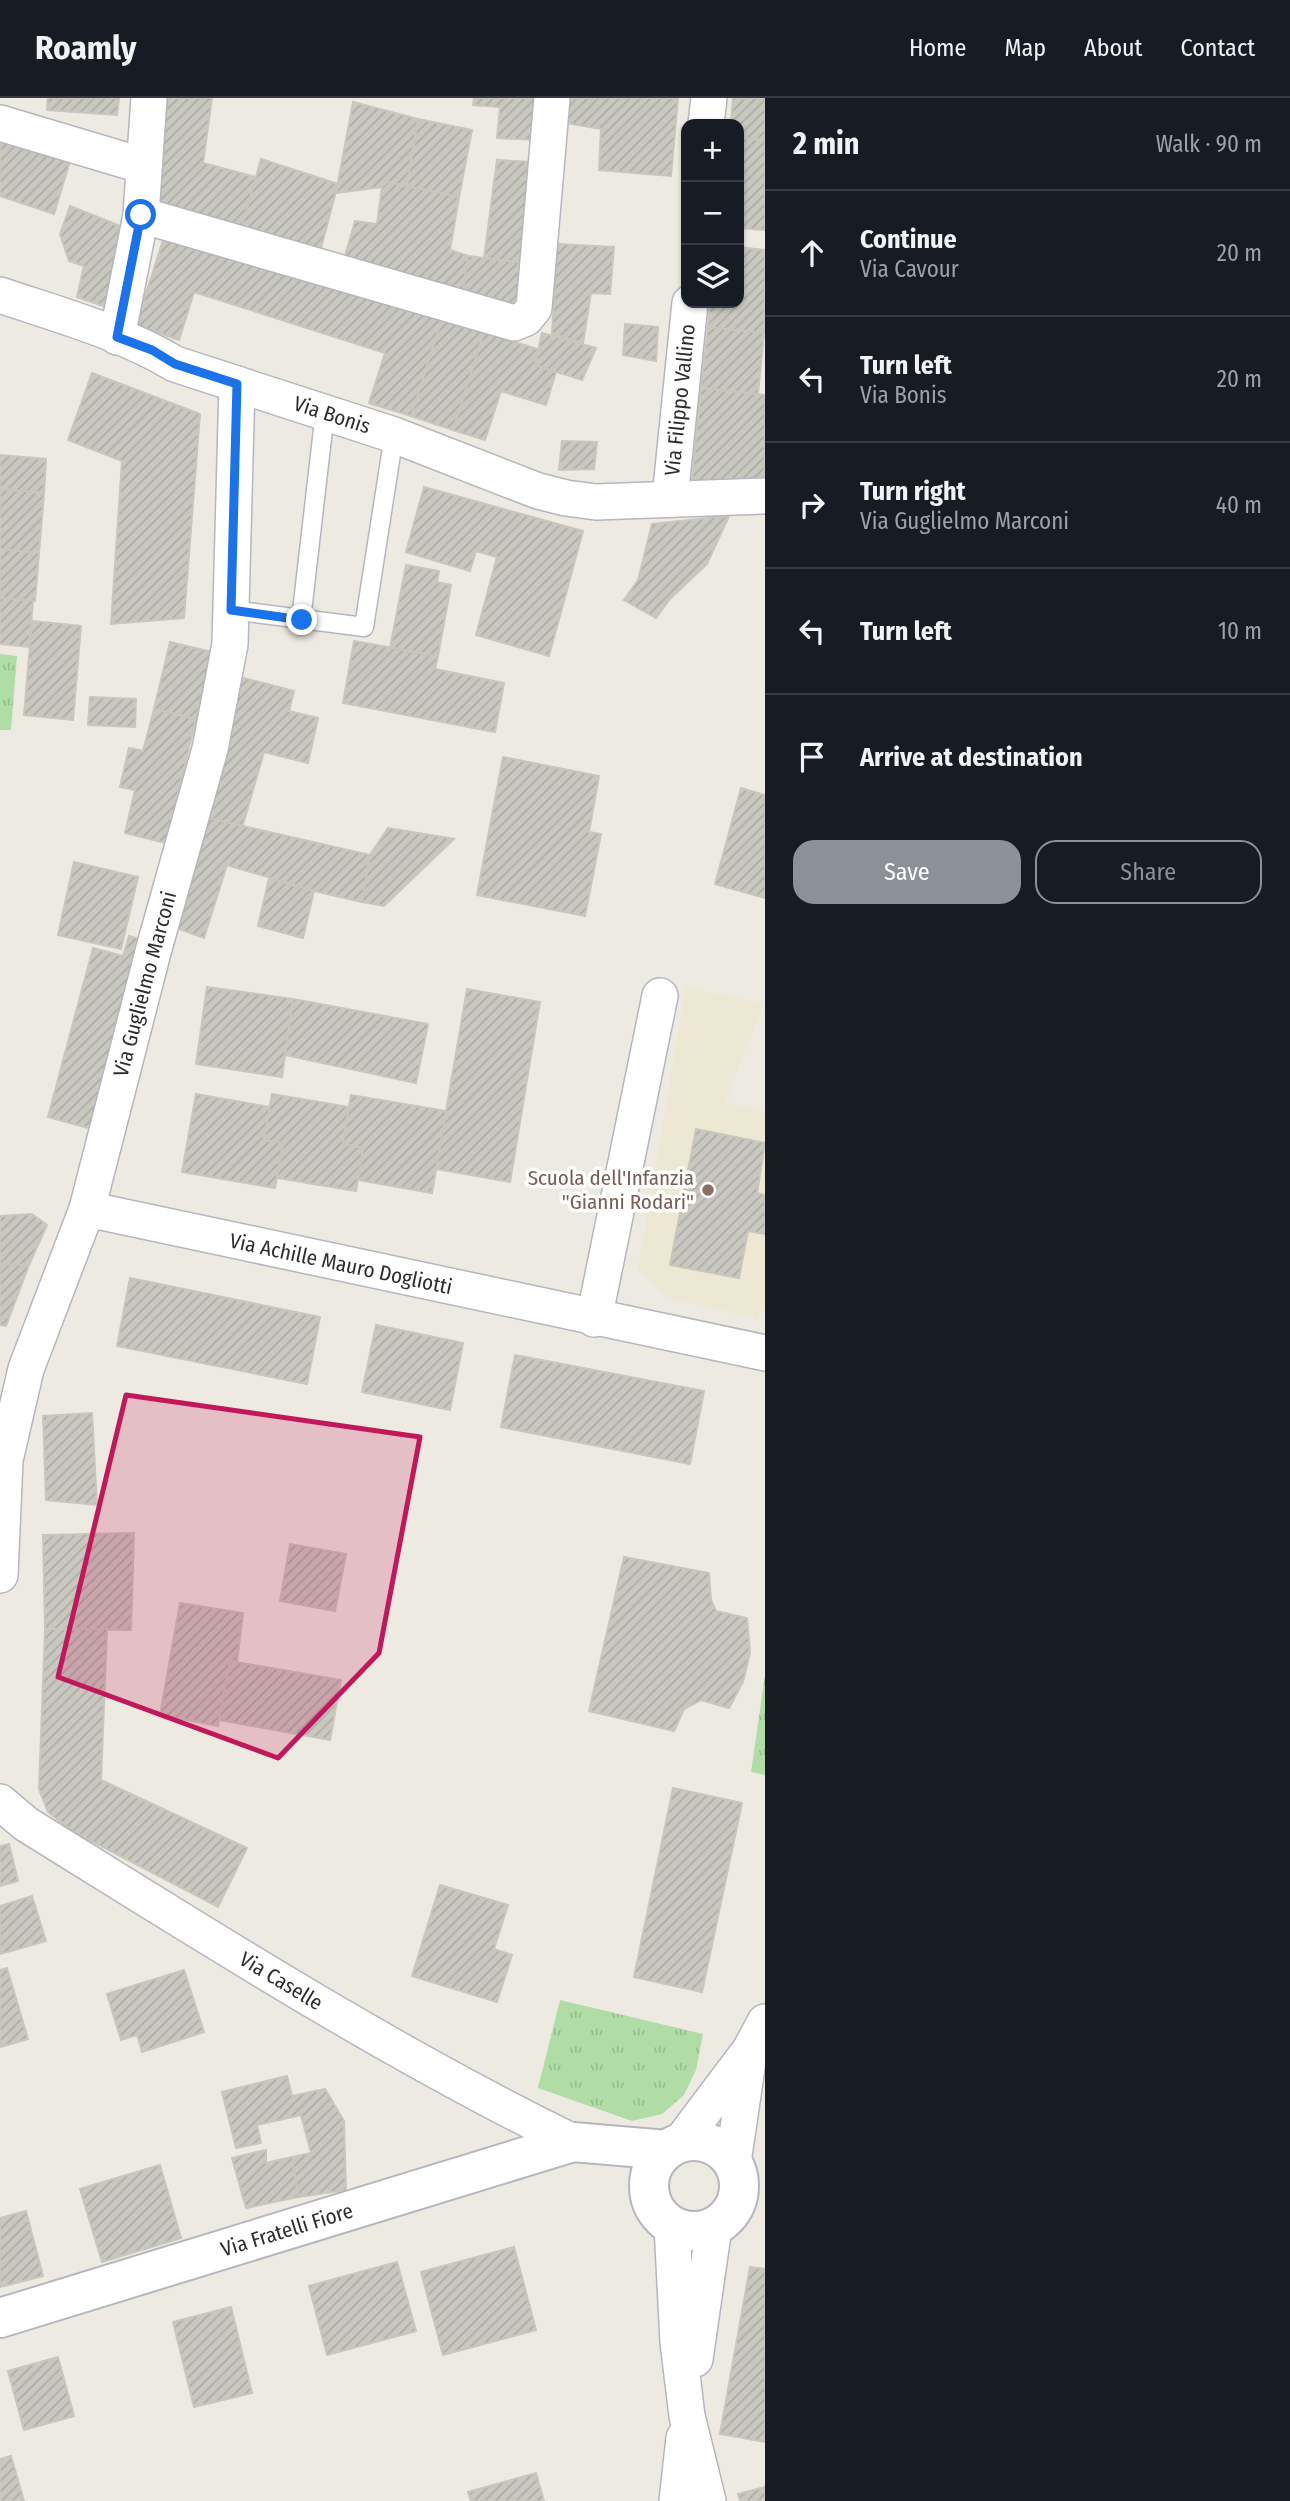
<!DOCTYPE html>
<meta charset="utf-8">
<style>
:root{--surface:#171b24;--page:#20242c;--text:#f1f3f6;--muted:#9ea1a6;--line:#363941;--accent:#8c9099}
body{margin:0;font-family:"Fira Sans Condensed",sans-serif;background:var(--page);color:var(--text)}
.controls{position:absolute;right:21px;top:21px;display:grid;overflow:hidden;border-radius:14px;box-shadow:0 2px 5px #0004}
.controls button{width:63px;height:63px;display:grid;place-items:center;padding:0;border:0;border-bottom:2px solid var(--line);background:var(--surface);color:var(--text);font:35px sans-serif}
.stop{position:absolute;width:21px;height:21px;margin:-16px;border:5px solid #1a73e8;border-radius:50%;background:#fff}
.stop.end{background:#1a73e8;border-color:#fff;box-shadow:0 2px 7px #0008}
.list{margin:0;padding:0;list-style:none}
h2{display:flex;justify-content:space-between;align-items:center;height:91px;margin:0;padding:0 28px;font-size:30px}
h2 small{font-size:23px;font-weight:400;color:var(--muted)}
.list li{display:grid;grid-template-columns:46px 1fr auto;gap:21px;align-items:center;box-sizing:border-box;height:126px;padding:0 28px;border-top:2px solid var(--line)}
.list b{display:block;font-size:26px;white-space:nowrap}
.list p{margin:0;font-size:23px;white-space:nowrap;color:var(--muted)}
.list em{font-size:23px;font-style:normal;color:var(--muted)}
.actions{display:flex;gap:14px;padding:21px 28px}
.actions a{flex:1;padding:16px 0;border:2px solid var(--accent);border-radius:21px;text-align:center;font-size:24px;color:var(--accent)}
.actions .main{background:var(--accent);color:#fff}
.icon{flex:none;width:38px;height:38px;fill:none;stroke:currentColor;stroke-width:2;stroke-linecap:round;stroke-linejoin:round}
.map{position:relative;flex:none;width:765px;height:2403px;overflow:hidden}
header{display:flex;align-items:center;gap:42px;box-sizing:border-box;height:98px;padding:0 35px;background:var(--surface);border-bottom:2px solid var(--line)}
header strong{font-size:33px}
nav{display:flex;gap:38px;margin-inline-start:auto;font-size:24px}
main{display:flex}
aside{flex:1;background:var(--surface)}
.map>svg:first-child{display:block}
</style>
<header>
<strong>Roamly</strong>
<nav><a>Home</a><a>Map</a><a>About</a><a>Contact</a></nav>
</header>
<main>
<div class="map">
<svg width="765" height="2403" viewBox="0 0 765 2403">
<defs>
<pattern id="park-tufts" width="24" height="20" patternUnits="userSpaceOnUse" patternTransform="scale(1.75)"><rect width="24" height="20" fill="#b0dda5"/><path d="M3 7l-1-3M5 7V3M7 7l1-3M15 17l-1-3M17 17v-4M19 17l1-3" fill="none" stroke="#98be8e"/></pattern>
<pattern id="building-hatch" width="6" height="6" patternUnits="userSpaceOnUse" patternTransform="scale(1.75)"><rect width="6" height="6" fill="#c9c8c0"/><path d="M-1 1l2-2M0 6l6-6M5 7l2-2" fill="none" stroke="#adaca5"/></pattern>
</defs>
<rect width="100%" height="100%" fill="#edeae2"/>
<polygon fill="#ece8d4" points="686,889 764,906 725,1004 765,1013 765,1214 759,1213 758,1220 668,1201 638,1171"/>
<g fill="url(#park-tufts)">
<polygon points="0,556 17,558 11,632 0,632"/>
<polygon points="765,1577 765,1677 751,1674"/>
<polygon points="560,1902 703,1936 696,1972 684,1997 662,2016 632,2023 538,1990"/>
</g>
<g fill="url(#building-hatch)" stroke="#c9c6bb" stroke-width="2">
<polygon points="48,0 119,0 117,17 47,12"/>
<polygon points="156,0 212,0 203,65 256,79 242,129 148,102"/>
<polygon points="474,0 542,0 538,42 497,40 500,9 473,7"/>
<polygon points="569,0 678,0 671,78 599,72 601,31 566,25"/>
<polygon points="733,0 765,0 765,42 739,40 739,26 731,26"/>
<polygon points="353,4 418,21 407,88 387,84 382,89 336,95"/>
<polygon points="418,21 472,32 459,99 407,88"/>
<polygon points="0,37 71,60 54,116 0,98"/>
<polygon points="739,40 765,42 765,132 739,130"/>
<polygon points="261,61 338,86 320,154 242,129"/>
<polygon points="497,62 532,64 525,165 484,160"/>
<polygon points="387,84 459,99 450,152 468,158 462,201 343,165 355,123 377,126 382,89"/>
<polygon points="70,108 120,128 106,209 77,199 84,168 69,163 60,136"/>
<polygon points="166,133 442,221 411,318 369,305 385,255 194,194 179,242 136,227"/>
<polygon points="557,146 614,149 610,196 591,195 583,245 552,236"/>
<polygon points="739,149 765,152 764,235 708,229 710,205 739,205"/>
<polygon points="468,158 525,165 516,221 462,201"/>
<polygon points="442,221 484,234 453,332 411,318"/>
<polygon points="625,226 658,229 656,263 623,257"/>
<polygon points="708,229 764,235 758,296 701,290"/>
<polygon points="484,234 540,252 535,267 556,274 546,307 501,293 485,342 453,332"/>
<polygon points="542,235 596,250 582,282 535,267"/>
<polygon points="92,275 200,316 184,520 111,526 122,363 68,342"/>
<polygon points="701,290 765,297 764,390 692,382"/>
<polygon points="562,343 597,344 594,371 559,372"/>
<polygon points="0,357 46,361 44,395 0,391"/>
<polygon points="424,389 583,433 549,558 476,537 497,459 476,453 470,473 406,454"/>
<polygon points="0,391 44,395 39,455 0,451"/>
<polygon points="729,418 707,466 670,501 656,520 624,502 638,482 652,426"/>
<polygon points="0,451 39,455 35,503 0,500"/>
<polygon points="406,467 439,473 437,484 451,487 438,558 390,550"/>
<polygon points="0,500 33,503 29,549 0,546"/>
<polygon points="32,523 81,528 73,622 24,617"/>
<polygon points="354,543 438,558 435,571 504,585 495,634 343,605"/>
<polygon points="170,544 212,554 196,621 154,611"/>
<polygon points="236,578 294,593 289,613 318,620 308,665 264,654 242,730 195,717"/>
<polygon points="90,599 136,601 135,629 88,627"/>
<polygon points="154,611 196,621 166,745 125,735 135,692 120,689 129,650 143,653"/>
<polygon points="503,659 599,678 589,734 601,736 585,818 477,797"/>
<polygon points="741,690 765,697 765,800 715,786"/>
<polygon points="195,717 370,757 362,804 314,793 227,767 204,840 162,825"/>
<polygon points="388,730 454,741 384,808 362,804 370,757"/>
<polygon points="74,764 138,779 121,851 58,837"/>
<polygon points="269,780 314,793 303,840 258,828"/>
<polygon points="129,838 142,842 92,1031 48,1019 93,850 123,858"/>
<polygon points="207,889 293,901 282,979 196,966"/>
<polygon points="467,891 540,904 510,1084 436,1071"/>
<polygon points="293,901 428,926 416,985 285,957"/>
<polygon points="196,996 270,1009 264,1042 283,1045 275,1090 182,1074"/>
<polygon points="272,996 349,1009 343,1046 363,1050 356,1093 277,1080 283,1045 264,1042"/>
<polygon points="351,997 446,1013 432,1095 358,1082 363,1050 343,1046"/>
<polygon points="696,1031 765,1045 757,1095 765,1097 765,1136 748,1133 739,1180 670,1167"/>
<polygon points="32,1116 47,1127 29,1167 0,1166 0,1118"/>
<polygon points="0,1166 29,1167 6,1228 0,1227"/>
<polygon points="130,1180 320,1219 307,1286 117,1248"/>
<polygon points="376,1227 463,1245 450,1312 362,1294"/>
<polygon points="515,1257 704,1293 690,1366 501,1329"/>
<polygon points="92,1315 97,1407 46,1402 43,1318"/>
<polygon points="134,1435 131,1532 45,1531 43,1437"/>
<polygon points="290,1446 346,1456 335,1513 280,1503"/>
<polygon points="624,1459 709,1475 711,1502 716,1513 747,1520 750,1555 743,1584 729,1610 701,1602 684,1611 674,1633 589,1613"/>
<polygon points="180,1505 243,1515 237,1564 230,1563 218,1628 160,1617"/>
<polygon points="45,1531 107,1531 101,1682 247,1750 218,1809 72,1733 48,1714 39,1691"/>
<polygon points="230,1563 341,1582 330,1642 219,1622"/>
<polygon points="673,1690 742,1705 702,1894 634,1879"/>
<polygon points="9,1746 18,1783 0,1788 0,1748"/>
<polygon points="440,1787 508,1807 494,1851 512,1857 497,1904 412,1878"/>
<polygon points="32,1798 46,1843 0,1856 0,1808"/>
<polygon points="7,1870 28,1941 0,1949 0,1872"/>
<polygon points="184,1872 204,1934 142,1954 137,1937 121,1942 107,1896"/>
<polygon points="287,1978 292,1998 325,1991 344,2023 346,2092 298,2099 292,2059 311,2055 301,2017 257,2027 261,2045 236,2050 222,1994"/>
<polygon points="266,2052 266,2065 292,2059 298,2099 246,2110 232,2060"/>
<polygon points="160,2067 181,2140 102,2164 80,2091"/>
<polygon points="26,2113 43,2178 0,2189 0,2120"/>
<polygon points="514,2149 536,2232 443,2257 421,2174"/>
<polygon points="397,2164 416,2233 327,2257 309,2188"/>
<polygon points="750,2169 765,2171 765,2344 720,2336"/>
<polygon points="231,2209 252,2295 194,2309 173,2224"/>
<polygon points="58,2259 74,2318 24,2332 8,2273"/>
<polygon points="11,2358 24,2403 0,2403 0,2361"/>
<polygon points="536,2375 544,2403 471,2403 468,2394"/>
<polygon points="765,2389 765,2403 740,2403 738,2396"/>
</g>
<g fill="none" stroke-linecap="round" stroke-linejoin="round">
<g stroke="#b5b6bf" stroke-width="21">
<g id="lane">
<polyline points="231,512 364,529 394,337"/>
<polyline points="301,522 325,314"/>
</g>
</g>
<g stroke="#b5b6bf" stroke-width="38">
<g id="street">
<polyline points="0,25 144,68"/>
<polyline points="706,26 709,0"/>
<polyline points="141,117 514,225 526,220 534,210 552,0"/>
<path d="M0 197C59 217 122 234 175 266L394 337 538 393 566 400 596 404 765 398"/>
<polyline points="117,239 141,117 149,0"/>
<polyline points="670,400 690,205"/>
<polyline points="87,1111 765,1255"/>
<polyline points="594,1221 660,898"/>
<polyline points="0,1477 5,1362 26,1271 87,1111 153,854 210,651 230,546 237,286"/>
<path d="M0 1704 26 1726C205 1837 383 1951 573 2044"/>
<polyline points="680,2045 750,1952 765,1924"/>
<polyline points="733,2064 749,1956"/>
<polyline points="672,2127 678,2244 687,2318 708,2403"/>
<polyline points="695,2261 714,2129"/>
<polyline points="677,2403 684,2340"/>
</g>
</g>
<g stroke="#b5b6bf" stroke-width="42">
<g id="secondary">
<circle cx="694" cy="2088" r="45"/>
<polyline points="0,2220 573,2044 667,2052"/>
</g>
</g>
<use href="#lane" stroke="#fff" stroke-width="18"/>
<use href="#street" stroke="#fff" stroke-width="35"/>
<use href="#secondary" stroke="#fff" stroke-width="38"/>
</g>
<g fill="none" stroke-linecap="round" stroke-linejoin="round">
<polyline stroke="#1a73e8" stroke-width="9" points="141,117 117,239 152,252 175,266 237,286 231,512 302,522"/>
</g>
<path fill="#c2185b" fill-opacity="0.2" stroke="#c2185b" stroke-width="5" stroke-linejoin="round" d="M126 1297 420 1339 379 1555 278 1660 58 1579Z"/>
<circle fill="#8d6e63" stroke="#fff" stroke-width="2.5" cx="708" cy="1092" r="7"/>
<g text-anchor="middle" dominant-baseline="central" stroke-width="7" stroke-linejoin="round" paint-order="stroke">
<g font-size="21" fill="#2d2d2d" stroke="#fff">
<text transform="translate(680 302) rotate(-84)">Via Filippo Vallino</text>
<text transform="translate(332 317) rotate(18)">Via Bonis</text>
<text transform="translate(145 886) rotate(-75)">Via Guglielmo Marconi</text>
<text transform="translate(341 1166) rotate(12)">Via Achille Mauro Dogliotti</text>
<text transform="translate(281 1883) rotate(31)">Via Caselle</text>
<text transform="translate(287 2132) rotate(-17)">Via Fratelli Fiore</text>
</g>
<g font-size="21" fill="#785e54" stroke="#fff" text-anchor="end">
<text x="694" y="1080">Scuola dell'Infanzia<tspan x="694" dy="24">"Gianni Rodari"</tspan></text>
</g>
</g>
</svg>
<div class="controls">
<button>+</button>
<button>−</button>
<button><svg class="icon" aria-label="layers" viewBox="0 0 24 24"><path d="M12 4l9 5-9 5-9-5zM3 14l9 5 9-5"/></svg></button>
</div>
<div class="stop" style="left:141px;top:117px"></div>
<div class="stop end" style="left:302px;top:522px"></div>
</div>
<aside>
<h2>2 min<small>Walk · 90 m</small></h2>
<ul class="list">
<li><svg class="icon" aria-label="ahead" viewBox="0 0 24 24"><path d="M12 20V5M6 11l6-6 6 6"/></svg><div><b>Continue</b><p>Via Cavour</p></div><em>20 m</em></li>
<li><svg class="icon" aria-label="left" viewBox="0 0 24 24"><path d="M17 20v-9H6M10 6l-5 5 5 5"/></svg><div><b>Turn left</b><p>Via Bonis</p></div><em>20 m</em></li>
<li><svg class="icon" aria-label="right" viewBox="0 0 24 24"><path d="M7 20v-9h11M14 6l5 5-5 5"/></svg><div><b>Turn right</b><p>Via Guglielmo Marconi</p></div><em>40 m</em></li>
<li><svg class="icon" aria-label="left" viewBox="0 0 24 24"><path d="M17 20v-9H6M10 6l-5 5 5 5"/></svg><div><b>Turn left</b></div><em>10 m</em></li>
<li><svg class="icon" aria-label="arrive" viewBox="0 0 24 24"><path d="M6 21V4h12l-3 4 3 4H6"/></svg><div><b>Arrive at destination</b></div></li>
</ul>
<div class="actions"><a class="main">Save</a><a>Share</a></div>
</aside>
</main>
